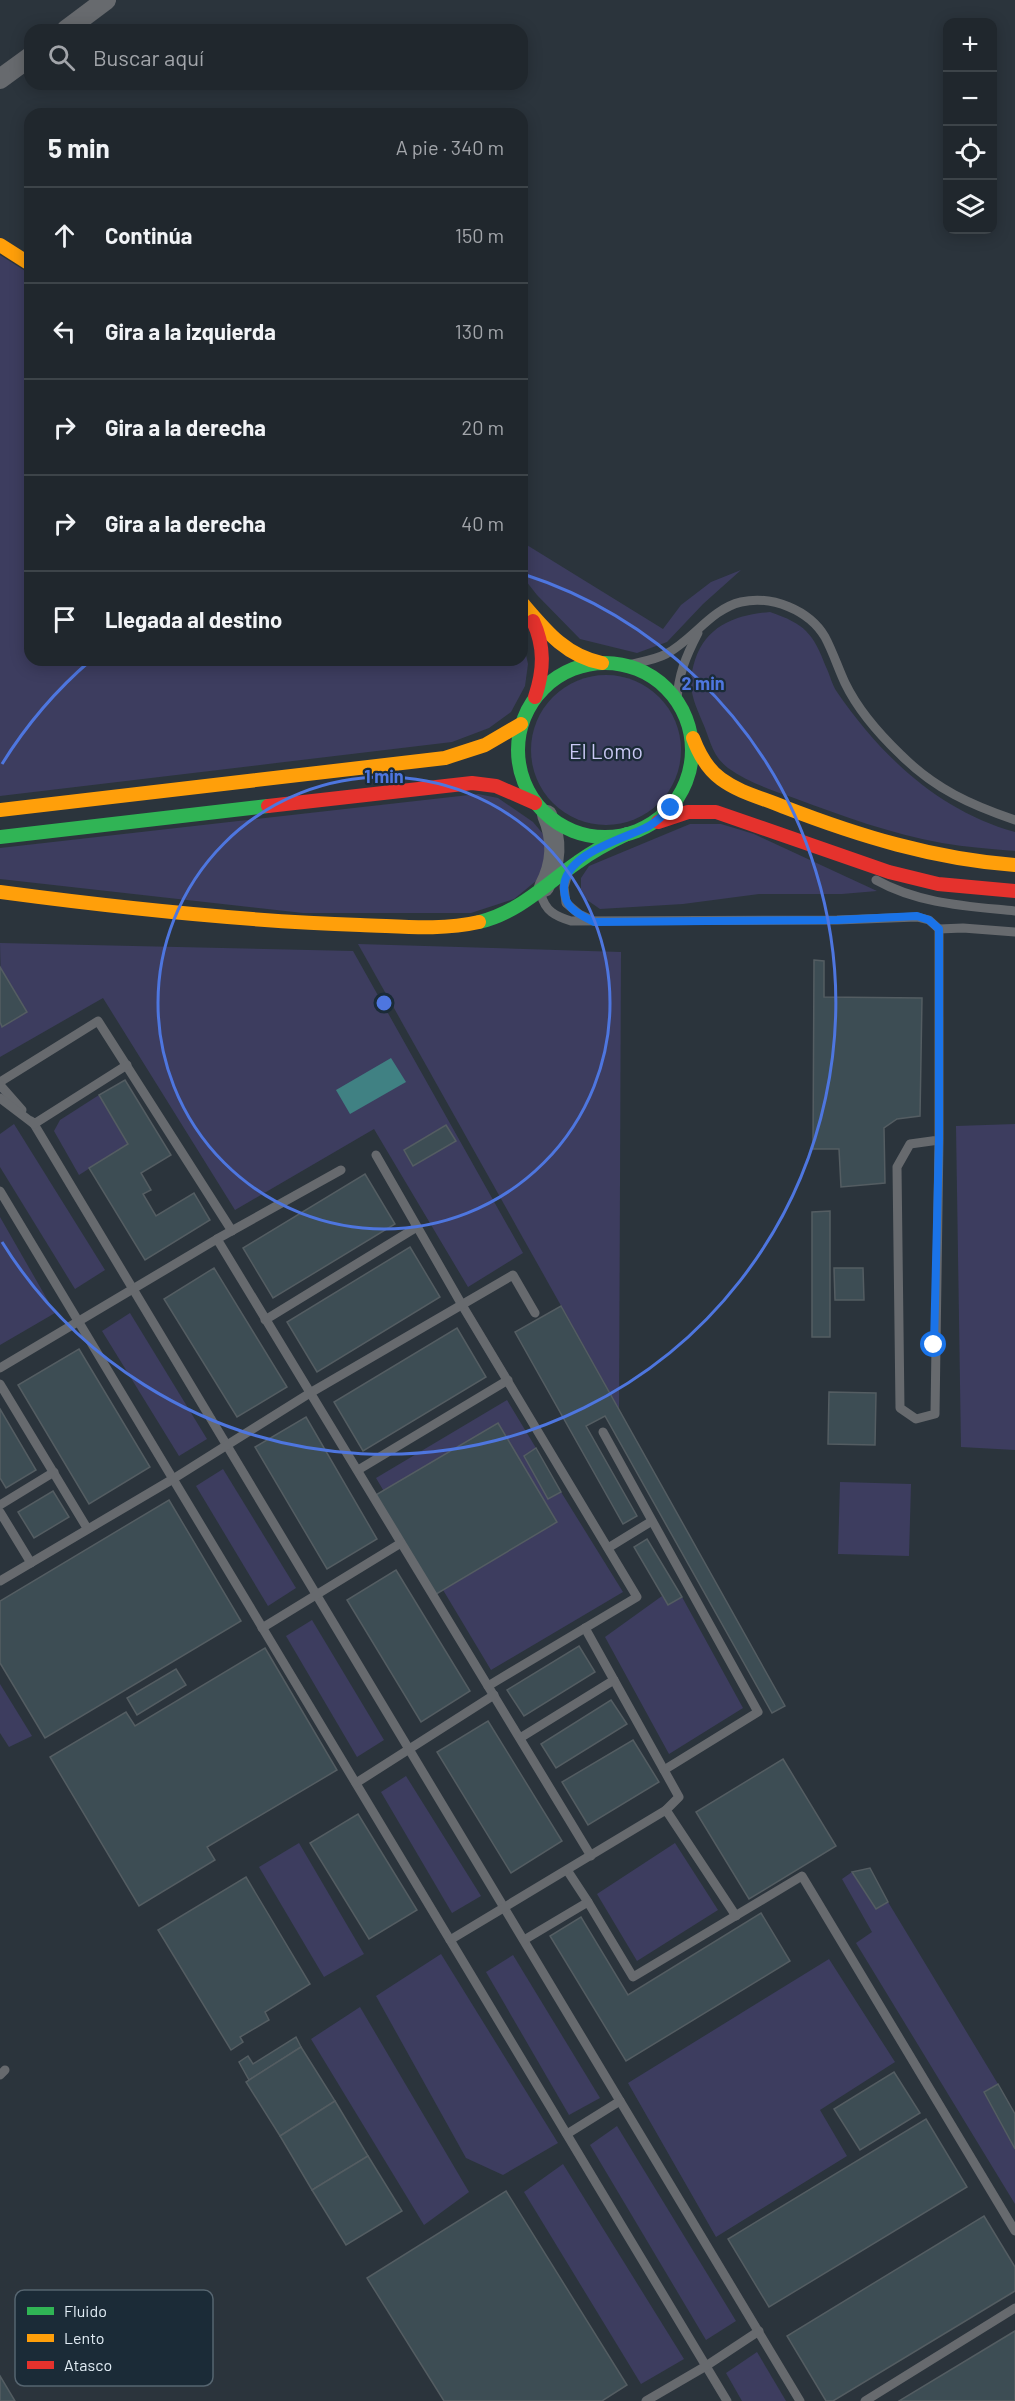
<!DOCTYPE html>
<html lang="es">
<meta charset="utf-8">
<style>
:root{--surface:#20272d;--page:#282f35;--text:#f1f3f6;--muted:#a2a5aa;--line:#3d4449}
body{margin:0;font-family:Barlow,sans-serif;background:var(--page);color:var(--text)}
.controls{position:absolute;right:18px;top:18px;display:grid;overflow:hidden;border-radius:12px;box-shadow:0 3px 15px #0003}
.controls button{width:54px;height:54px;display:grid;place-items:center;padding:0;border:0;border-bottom:2px solid var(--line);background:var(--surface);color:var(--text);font:30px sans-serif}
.stop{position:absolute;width:18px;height:18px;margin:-14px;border:4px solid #1a73e8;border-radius:50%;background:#fff}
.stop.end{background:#1a73e8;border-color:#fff;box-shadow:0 2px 6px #0008}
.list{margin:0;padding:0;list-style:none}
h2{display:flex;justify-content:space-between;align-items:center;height:78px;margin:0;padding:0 24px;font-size:26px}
h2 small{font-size:20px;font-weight:400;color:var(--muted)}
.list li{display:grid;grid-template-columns:39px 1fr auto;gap:18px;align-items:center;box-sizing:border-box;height:96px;padding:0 24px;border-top:2px solid var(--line)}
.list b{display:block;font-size:22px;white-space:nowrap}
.list em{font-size:20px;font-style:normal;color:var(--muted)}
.icon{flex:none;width:33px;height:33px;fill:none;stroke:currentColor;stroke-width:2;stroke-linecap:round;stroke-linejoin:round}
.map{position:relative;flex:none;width:1015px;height:2401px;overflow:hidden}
.search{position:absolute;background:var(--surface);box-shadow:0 3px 15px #0003;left:24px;top:24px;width:504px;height:66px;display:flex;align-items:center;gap:15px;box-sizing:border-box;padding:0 21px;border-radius:18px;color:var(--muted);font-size:22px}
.panel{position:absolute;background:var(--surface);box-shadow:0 3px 15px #0003;left:24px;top:108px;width:504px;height:558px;border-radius:18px}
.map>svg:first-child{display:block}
</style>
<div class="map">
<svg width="1015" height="2401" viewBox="0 0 1015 2401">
<rect width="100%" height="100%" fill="#2b343c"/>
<g fill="#3d3d5f">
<polygon points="0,255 30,274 30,660 522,660 522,637 528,664 525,686 511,712 489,728 452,742 0,796"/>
<polygon points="522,542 663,629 681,605 711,582 741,570 703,604 667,642 637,653 580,639 537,595 522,576"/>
<path d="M770 612C805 624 813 633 826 667 830 675 832 685 837 692 881 756 939 811 1015 832V851C991 849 966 847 942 843 892 834 842 816 794 798 772 790 747 782 728 768 711 755 710 738 702 721 692 697 687 685 695 660 707 625 736 615 770 612Z"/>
<circle cx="606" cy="750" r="75"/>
<polygon points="478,794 498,798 533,822 544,835 548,849 546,862 536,881 514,899 471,913 303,913 0,879 0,848"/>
<polygon points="690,824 721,824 754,834 877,891 842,894 759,894 683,904 600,909 587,900 581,889 581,878 589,866"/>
<polygon points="0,943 353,951 523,1253 468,1287 374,1129 235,1210 103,998 0,1057 0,1022 2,1026"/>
<polygon points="358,944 621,952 619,1409"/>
<polygon points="99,1095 128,1144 79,1175 54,1131 60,1120"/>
<polygon points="14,1124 105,1270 75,1289 0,1167 0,1134"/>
<polygon points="1015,1124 1015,1450 961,1447 956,1126"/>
<polygon points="0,1217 55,1313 0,1345"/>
<polygon points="130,1313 207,1439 179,1456 102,1331"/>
<polygon points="507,1400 536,1448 524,1456 548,1498 561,1492 623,1592 491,1670 376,1478"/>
<polygon points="223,1469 296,1588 268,1606 196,1486"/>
<polygon points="840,1482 911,1484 909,1556 838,1554"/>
<polygon points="662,1596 668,1605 682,1597 743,1708 669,1754 605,1637"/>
<polygon points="312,1620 384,1740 357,1757 286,1636"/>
<polygon points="0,1684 32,1736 9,1747 0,1733"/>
<polygon points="406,1776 481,1896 452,1913 381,1792"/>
<polygon points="299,1843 364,1954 324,1977 259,1867"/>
<polygon points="675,1843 718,1910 637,1961 597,1894"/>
<polygon points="852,1872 876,1909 888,1902 998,2084 984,2093 1015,2149 1015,2204 856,1943 872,1932 842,1879"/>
<polygon points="441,1954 558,2143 503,2175 466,2158 376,1996"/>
<polygon points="513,1955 600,2098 569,2115 486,1972"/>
<polygon points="829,1959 895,2062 820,2110 847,2156 716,2237 628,2083"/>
<polygon points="360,2007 469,2192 424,2225 311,2039"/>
<polygon points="617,2126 736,2321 706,2340 590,2145"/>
<polygon points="563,2164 684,2359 641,2384 524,2192"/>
<polygon points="757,2352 786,2401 742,2401 726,2373"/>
</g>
<polygon fill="#408183" points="391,1058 406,1082 350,1114 336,1090"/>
<g fill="#3d4d54" stroke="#545d62" stroke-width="1.5">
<polygon points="814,960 824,961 824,997 922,998 920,1116 897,1119 884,1128 885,1183 841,1187 839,1149 813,1149"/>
<polygon points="0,967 27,1012 2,1027 0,1022"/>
<polygon points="125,1080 171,1155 141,1173 151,1190 143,1194 156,1216 194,1193 210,1220 145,1260 89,1168 128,1144 99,1095"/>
<polygon points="446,1125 456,1141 413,1166 404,1150"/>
<polygon points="365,1174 395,1224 273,1298 243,1248"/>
<polygon points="830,1211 830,1337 812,1337 812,1212"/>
<polygon points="410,1247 440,1297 317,1372 287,1322"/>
<polygon points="214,1268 287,1387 237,1417 164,1299"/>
<polygon points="834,1268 863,1268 864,1300 835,1300"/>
<polygon points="561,1306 785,1706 772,1713 605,1416 586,1426 637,1516 623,1524 515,1332"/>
<polygon points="457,1328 486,1377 363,1451 334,1402"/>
<polygon points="79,1349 150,1467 89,1504 18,1385"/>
<polygon points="829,1392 876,1393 875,1445 828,1444"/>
<polygon points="0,1409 36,1470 6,1488 0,1478"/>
<polygon points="306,1417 377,1539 327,1569 255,1447"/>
<polygon points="498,1423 557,1522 433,1596 374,1496"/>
<polygon points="536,1448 561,1492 548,1499 524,1456"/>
<polygon points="53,1491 69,1517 34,1538 18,1512"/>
<polygon points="169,1500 241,1621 45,1738 0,1663 0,1601"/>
<polygon points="647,1539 682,1597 668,1605 634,1547"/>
<polygon points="396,1570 470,1691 421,1722 347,1600"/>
<polygon points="579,1646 595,1672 524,1716 507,1690"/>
<polygon points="265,1648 337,1770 207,1847 215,1860 139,1906 50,1757 126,1712 135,1726"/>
<polygon points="176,1669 186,1685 137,1715 127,1698"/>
<polygon points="611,1700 627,1724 556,1768 541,1744"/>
<polygon points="488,1721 562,1841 511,1873 437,1752"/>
<polygon points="633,1740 659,1782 588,1825 562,1782"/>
<polygon points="783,1759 836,1846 749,1899 696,1812"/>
<polygon points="358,1814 417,1910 369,1939 310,1843"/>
<polygon points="870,1868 888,1902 876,1909 852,1872"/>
<polygon points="246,1877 310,1984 265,2012 269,2020 240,2037 243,2042 231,2050 158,1930"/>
<polygon points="761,1913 790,1961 626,2061 550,1936 581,1917 628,1995"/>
<polygon points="296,2037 301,2047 249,2080 239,2062 248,2056 253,2064"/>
<polygon points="301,2047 335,2101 280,2136 246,2082"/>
<polygon points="894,2072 920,2113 860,2150 834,2109"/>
<polygon points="998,2084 1015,2114 1015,2149 984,2092"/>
<polygon points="335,2101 368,2156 312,2190 280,2136"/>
<polygon points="926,2119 967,2187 769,2307 728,2239"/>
<polygon points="368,2156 402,2211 346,2245 312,2190"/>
<polygon points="506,2191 627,2385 602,2401 444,2401 367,2278"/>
<polygon points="984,2216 1015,2267 1015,2291 833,2401 826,2401 787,2336"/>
<polygon points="1015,2331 1015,2401 899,2401"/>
<polygon points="0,2376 15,2401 0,2401"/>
</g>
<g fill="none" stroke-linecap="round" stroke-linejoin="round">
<g stroke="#676a6e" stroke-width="9">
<path d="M627 665C640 662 655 660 666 654 693 640 711 609 741 602 772 595 809 610 825 637 833 652 838 668 845 683 858 710 879 734 901 755 935 789 971 805 1015 820"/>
<path d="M677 701C678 675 686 656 698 633"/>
<polyline points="567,877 564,887 566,903 579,914 590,919"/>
<path d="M876 880C919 904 967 906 1015 911"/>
<path d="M541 894C545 911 555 916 571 921L837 920 917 917 929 920 939 929 963 928 1015 932"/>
<polyline points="0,1082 98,1021 232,1231"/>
<polyline points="0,1085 22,1110"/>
<polyline points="0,1098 34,1124 800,2401"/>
<polyline points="31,1121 34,1124 127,1065"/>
<polyline points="939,1140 910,1144 897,1167 900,1408 916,1419 935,1414 939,1140 939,929"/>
<polyline points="376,1155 462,1305 637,1597 488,1686"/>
<polyline points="0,1191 727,2401"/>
<polyline points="217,1239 341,1170"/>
<polyline points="265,1320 417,1227"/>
<polyline points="0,1368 217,1239 591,1856"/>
<polyline points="0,1384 87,1528"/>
<polyline points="603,1432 758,1712 664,1770"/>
<polyline points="358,1470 508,1380"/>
<polyline points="0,1505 54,1472"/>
<polyline points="0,1512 31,1563"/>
<polyline points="608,1548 652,1521"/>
<polyline points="0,1581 173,1479 310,1393 513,1275 535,1313"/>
<polyline points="262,1628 401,1543"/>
<polyline points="585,1628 679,1797 666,1810"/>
<polyline points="520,1738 614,1680"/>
<polyline points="356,1783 494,1695"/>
<polyline points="567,1870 588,1902"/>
<polyline points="450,1940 666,1810 736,1916"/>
<polyline points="524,1940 588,1902 633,1977 802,1876 1015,2231"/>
<polyline points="0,2075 5,2070"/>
<polyline points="567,2134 620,2101"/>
<polyline points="646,2401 706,2366 759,2331"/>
<polyline points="865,2401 1015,2308"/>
</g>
<g stroke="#676a6e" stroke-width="20">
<polyline points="66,30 106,0"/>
<polyline points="0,79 30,57"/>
<path d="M544 887C557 863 558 840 547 815"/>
</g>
<g stroke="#30b455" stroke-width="14">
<circle cx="605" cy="750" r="87"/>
<polyline points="0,837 268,806"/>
<path d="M479 922C518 913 546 884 578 862 593 851 610 842 627 834"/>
</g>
<g stroke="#ff9f0a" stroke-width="14">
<polyline points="0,245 30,264"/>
<path d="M523 604C546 631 566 656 602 663"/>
<path d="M693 738C699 754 707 769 721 779 740 793 763 798 784 807 859 836 934 859 1015 865"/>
<polyline points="0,810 445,758 485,745 521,724"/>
<path d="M0 892C120 908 239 921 360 925 399 926 440 931 479 922"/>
</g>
<g stroke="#e5322d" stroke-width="14">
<path d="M533 621C545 647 544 670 535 697"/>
<polyline points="268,806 472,783 496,786 535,803"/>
<polyline points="658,822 688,812 716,812 889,872 938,884 1015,891"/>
</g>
</g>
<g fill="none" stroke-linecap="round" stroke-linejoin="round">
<path stroke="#1a73e8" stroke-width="8" d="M671 808C663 815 655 824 645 828 620 840 562 855 564 890 565 909 579 914 594 922L837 920 917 916 929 920 939 929V1140L934 1345"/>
</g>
<g fill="none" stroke="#4e76df" stroke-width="3">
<circle cx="384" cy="1003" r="226"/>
<path d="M2 764A451 451 0 0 1 91 660M523 574A451 451 0 1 1 2 1242"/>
</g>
<g text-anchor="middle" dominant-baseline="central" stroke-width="4.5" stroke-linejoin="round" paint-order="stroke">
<g font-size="21" fill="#cac9f5" stroke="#1b2b37">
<text x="606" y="750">El Lomo</text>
</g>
</g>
<rect x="15" y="2290" width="198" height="96" rx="9" fill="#1b2b37" stroke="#566570" stroke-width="1.5"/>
<rect x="27" y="2307" width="27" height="8" fill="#30b455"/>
<rect x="27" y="2334" width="27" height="8" fill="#ff9f0a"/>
<rect x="27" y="2361" width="27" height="8" fill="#e5322d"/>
<g font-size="16" fill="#e1ecf4">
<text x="64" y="2317">Fluido</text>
<text x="64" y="2344">Lento</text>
<text x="64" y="2371">Atasco</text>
</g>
<circle cx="384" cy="1003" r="9" fill="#4e76df" stroke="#1b2b37" stroke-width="3"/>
<g font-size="18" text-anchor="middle" font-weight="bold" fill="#4e76df" stroke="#1b2b37" stroke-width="4.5" stroke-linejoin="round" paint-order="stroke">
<text x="703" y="690">2 min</text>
<text x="384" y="783">1 min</text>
</g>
</svg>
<div class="controls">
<button>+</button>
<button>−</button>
<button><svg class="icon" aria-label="locate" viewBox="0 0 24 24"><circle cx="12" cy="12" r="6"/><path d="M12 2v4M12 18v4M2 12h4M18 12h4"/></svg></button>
<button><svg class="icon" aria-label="layers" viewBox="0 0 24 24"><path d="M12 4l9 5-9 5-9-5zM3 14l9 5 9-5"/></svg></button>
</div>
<div class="stop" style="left:934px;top:1345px"></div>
<div class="stop end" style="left:671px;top:808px"></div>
<div class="search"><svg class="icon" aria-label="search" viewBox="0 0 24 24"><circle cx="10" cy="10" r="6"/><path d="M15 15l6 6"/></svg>Buscar aquí</div>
<section class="panel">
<h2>5 min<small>A pie · 340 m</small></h2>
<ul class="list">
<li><svg class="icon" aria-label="ahead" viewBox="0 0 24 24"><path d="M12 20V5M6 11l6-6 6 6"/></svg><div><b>Continúa</b></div><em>150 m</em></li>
<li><svg class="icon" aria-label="left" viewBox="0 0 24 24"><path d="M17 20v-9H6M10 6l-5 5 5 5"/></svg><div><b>Gira a la izquierda</b></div><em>130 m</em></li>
<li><svg class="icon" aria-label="right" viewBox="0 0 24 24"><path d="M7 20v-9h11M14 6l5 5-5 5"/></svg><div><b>Gira a la derecha</b></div><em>20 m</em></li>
<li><svg class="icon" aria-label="right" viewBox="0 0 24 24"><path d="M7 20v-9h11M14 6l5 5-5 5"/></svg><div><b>Gira a la derecha</b></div><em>40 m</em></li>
<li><svg class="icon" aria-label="arrive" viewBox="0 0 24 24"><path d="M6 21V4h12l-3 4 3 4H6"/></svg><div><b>Llegada al destino</b></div></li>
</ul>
</section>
</div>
